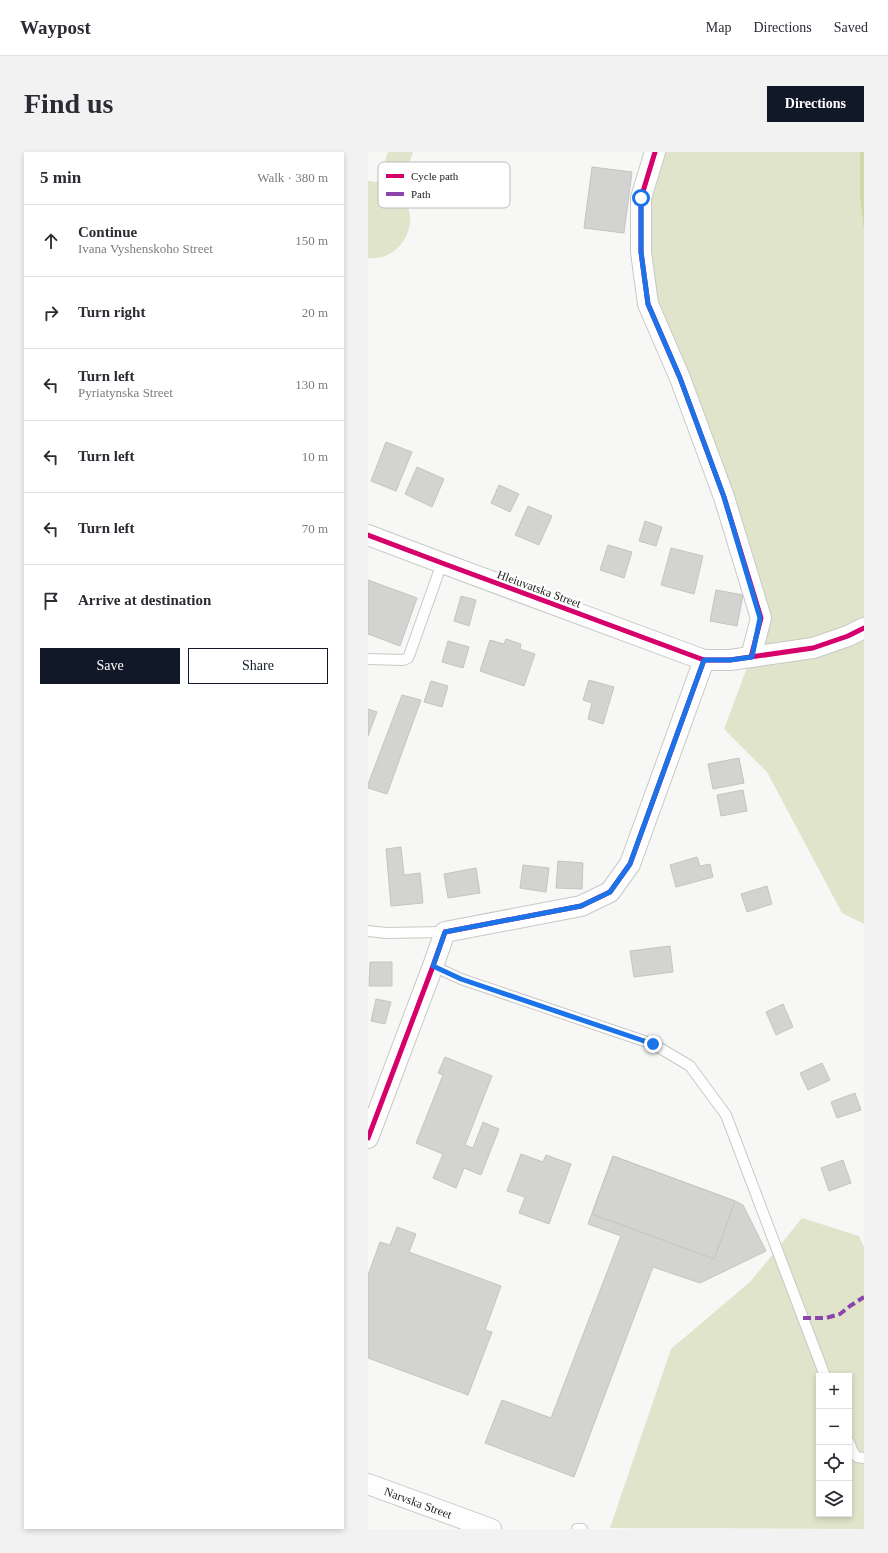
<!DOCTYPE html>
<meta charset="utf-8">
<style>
:root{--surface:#fff;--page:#f2f2f3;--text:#2b2b33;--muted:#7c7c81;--line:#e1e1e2;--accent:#111827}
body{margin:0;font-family:Georgia,serif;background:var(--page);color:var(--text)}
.controls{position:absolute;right:12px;bottom:12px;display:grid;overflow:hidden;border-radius:0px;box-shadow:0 2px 6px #0003}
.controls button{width:36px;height:36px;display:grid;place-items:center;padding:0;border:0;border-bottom:1px solid var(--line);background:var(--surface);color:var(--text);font:20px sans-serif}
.stop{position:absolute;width:12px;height:12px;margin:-9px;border:3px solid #1a73e8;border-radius:50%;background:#fff}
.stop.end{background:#1a73e8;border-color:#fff;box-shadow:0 1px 4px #0008}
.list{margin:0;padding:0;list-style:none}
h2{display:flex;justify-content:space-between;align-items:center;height:52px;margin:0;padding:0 16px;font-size:17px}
h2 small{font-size:13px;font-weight:400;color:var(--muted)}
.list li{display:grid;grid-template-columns:26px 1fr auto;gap:12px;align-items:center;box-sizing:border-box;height:72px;padding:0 16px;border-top:1px solid var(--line)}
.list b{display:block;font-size:15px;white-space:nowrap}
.list p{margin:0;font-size:13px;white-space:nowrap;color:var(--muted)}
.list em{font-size:13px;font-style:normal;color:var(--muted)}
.actions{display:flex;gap:8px;padding:12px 16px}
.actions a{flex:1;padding:9px 0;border:1px solid var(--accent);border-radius:0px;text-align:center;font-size:14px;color:var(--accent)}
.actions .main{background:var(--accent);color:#fff}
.icon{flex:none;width:22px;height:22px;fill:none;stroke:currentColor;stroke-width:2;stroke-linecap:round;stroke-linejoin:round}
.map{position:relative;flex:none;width:496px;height:1377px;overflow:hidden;border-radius:0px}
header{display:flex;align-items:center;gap:24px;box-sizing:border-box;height:56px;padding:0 20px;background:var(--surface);border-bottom:1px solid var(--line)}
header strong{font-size:19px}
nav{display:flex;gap:22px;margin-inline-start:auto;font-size:14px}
.intro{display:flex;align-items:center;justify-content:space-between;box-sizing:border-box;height:96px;padding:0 24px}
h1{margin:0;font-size:28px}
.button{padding:10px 18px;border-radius:0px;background:var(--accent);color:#fff;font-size:14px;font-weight:700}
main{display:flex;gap:24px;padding:0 24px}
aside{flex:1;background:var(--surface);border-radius:0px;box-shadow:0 2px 6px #0003}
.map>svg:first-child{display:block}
</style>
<header>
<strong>Waypost</strong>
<nav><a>Map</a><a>Directions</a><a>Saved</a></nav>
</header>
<div class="intro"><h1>Find us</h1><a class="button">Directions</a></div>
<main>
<aside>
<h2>5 min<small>Walk · 380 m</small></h2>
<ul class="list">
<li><svg class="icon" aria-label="ahead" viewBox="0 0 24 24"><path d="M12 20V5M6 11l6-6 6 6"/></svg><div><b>Continue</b><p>Ivana Vyshenskoho Street</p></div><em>150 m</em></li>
<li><svg class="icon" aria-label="right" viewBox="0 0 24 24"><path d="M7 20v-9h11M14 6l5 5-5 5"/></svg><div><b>Turn right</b></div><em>20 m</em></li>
<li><svg class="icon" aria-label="left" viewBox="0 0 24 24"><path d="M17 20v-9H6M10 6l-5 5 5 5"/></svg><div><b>Turn left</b><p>Pyriatynska Street</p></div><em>130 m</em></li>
<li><svg class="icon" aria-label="left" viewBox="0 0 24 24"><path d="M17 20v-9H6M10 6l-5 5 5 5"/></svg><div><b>Turn left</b></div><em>10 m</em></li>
<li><svg class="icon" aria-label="left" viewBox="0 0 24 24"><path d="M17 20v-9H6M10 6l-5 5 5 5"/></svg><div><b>Turn left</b></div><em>70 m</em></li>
<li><svg class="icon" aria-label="arrive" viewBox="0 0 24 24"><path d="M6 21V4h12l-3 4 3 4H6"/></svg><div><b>Arrive at destination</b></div></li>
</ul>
<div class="actions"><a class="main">Save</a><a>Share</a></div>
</aside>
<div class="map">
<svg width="496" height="1377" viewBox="0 0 496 1377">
<rect width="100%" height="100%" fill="#f7f8f5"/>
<g fill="#dfe4cb" fill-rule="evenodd">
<path d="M20 0H45L31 39C36 46 41 54 42 64 44 87 24 109 0 106V29L9 30Z"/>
<polygon points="287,0 492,0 492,47 496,80 496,772 474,761 399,620 356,577 383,505 393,466 280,152 273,46"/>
<path d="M434 1066 491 1084 496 1095V1377L242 1376 303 1197 383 1129ZM451 1224H481V1362H451Z"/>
</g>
<polygon fill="#d1d7a9" points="492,0 496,0 496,80 492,47"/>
<g fill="#d3d4d2" stroke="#c4c4c2">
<polygon points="224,15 264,20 256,81 216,76"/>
<polygon points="18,290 44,300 28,339 3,329"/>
<polygon points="49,315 76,327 64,355 37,342"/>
<polygon points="131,333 151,342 142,360 123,351"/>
<polygon points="160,354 184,364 171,393 147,383"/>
<polygon points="277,369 294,375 288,394 271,389"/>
<polygon points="240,393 264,400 256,426 232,418"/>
<polygon points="303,396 335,404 326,442 293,433"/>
<polygon points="0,428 49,446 32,494 0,482"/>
<polygon points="348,438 375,443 369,474 342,469"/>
<polygon points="93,444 108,448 101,474 86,469"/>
<polygon points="138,487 153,492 152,497 167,502 156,534 112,519 122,488 136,492"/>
<polygon points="80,489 101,495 95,516 74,510"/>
<polygon points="221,528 246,535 235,572 220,567 224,551 215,548"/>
<polygon points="63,529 80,534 74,555 56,550"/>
<polygon points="34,543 53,548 19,642 0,636 0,632"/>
<polygon points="0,557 9,560 0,584"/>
<polygon points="371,606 376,631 345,637 340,612"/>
<polygon points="375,638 379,659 353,664 349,643"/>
<polygon points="33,695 36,723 52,721 55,751 23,754 18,697"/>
<polygon points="329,705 332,714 342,712 345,725 308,735 302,713"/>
<polygon points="190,709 215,711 214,737 188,736"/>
<polygon points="155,713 181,716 178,740 152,736"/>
<polygon points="108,716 112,741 80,746 76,722"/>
<polygon points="399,734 404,752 379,760 373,742"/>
<polygon points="302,794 305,820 266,825 262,799"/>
<polygon points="2,810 24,810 24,834 1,834"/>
<polygon points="8,847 23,850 17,872 3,869"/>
<polygon points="415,852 425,875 408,883 398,860"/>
<polygon points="77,905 124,924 97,993 105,996 115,970 131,977 113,1023 96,1016 88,1036 65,1026 75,1002 48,991 75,923 70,921"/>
<polygon points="454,911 462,928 440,938 432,921"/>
<polygon points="487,941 493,958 469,966 463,950"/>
<polygon points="153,1002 175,1010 178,1003 203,1012 181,1072 151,1061 157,1045 139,1039"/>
<polygon points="245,1004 367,1049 375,1053 398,1099 332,1131 285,1115 206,1325 117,1291 134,1248 183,1266 253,1084 220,1072"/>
<polygon points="245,1004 367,1049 346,1107 224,1062"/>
<polygon points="475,1008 483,1031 461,1039 453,1016"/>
<polygon points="29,1075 48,1082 41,1100 133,1134 117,1178 124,1180 100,1243 0,1206 0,1123 12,1090 22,1093"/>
</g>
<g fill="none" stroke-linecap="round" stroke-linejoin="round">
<g stroke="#c8c9c6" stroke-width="12">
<g id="lane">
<polyline points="0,507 35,508 40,506 42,501 74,411"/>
<polyline points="0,779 18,781 77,780"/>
<polyline points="65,814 93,827 285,892 322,914 358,963 457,1224"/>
<polyline points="481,1290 485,1300 489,1305 496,1306"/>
<polyline points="209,1377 214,1377"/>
</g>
</g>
<g stroke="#c8c9c6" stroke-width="22">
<g id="street">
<polyline points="287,0 273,46 273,100 280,152 312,226 356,345 393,466 383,505"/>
<polyline points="0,383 74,411 336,508 362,508 445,496 480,484 496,476"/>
<polyline points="0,986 65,814 77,780 213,754 242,740 262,712 336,508"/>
<polyline points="0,1332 123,1377"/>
</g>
</g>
<use href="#lane" stroke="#fefefe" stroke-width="10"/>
<use href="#street" stroke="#fefefe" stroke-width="20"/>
<polyline stroke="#8e44ad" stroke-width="4" stroke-dasharray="8 4" stroke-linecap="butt" points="435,1166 458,1166 472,1162 482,1154 496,1145"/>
<g stroke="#fff" stroke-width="8">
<g id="cycleway">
<polyline points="287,0 273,46 273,100 280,152 312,226 356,345 393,466 383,505"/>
<polyline points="0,383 74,411 336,508 362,508 445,496 480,484 496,476"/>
<polyline points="0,986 65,814 77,780 213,754 242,740 262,712 336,508"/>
</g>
</g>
<use href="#cycleway" stroke="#d6006c" stroke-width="5"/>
</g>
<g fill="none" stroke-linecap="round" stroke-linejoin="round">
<polyline stroke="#1a73e8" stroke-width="5" points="273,46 273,100 280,152 312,226 356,345 392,466 384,505 362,508 336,508 262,712 242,740 213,754 77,780 65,814 93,827 285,892"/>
</g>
<g text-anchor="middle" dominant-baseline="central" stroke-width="4" stroke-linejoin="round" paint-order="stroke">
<g font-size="12" fill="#21211f" stroke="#fff">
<text transform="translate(171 437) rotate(20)">Hleiuvatska Street</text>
<text transform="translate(50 1351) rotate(20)">Narvska Street</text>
</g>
</g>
<rect x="10" y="10" width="132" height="46" rx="6" fill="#fff" stroke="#bcbcbc" stroke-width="1"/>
<rect x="18" y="22" width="18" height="4" fill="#d6006c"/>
<rect x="18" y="40" width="18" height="4" fill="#8e44ad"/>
<g font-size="11" fill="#21211f">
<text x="43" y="28">Cycle path</text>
<text x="43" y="46">Path</text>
</g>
</svg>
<div class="controls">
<button>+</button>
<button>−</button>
<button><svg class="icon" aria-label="locate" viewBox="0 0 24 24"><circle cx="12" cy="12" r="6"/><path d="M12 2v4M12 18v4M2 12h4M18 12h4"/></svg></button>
<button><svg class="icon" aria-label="layers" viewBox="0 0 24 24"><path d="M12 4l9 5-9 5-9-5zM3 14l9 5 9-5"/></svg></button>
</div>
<div class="stop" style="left:273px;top:46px"></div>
<div class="stop end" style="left:285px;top:892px"></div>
</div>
</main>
